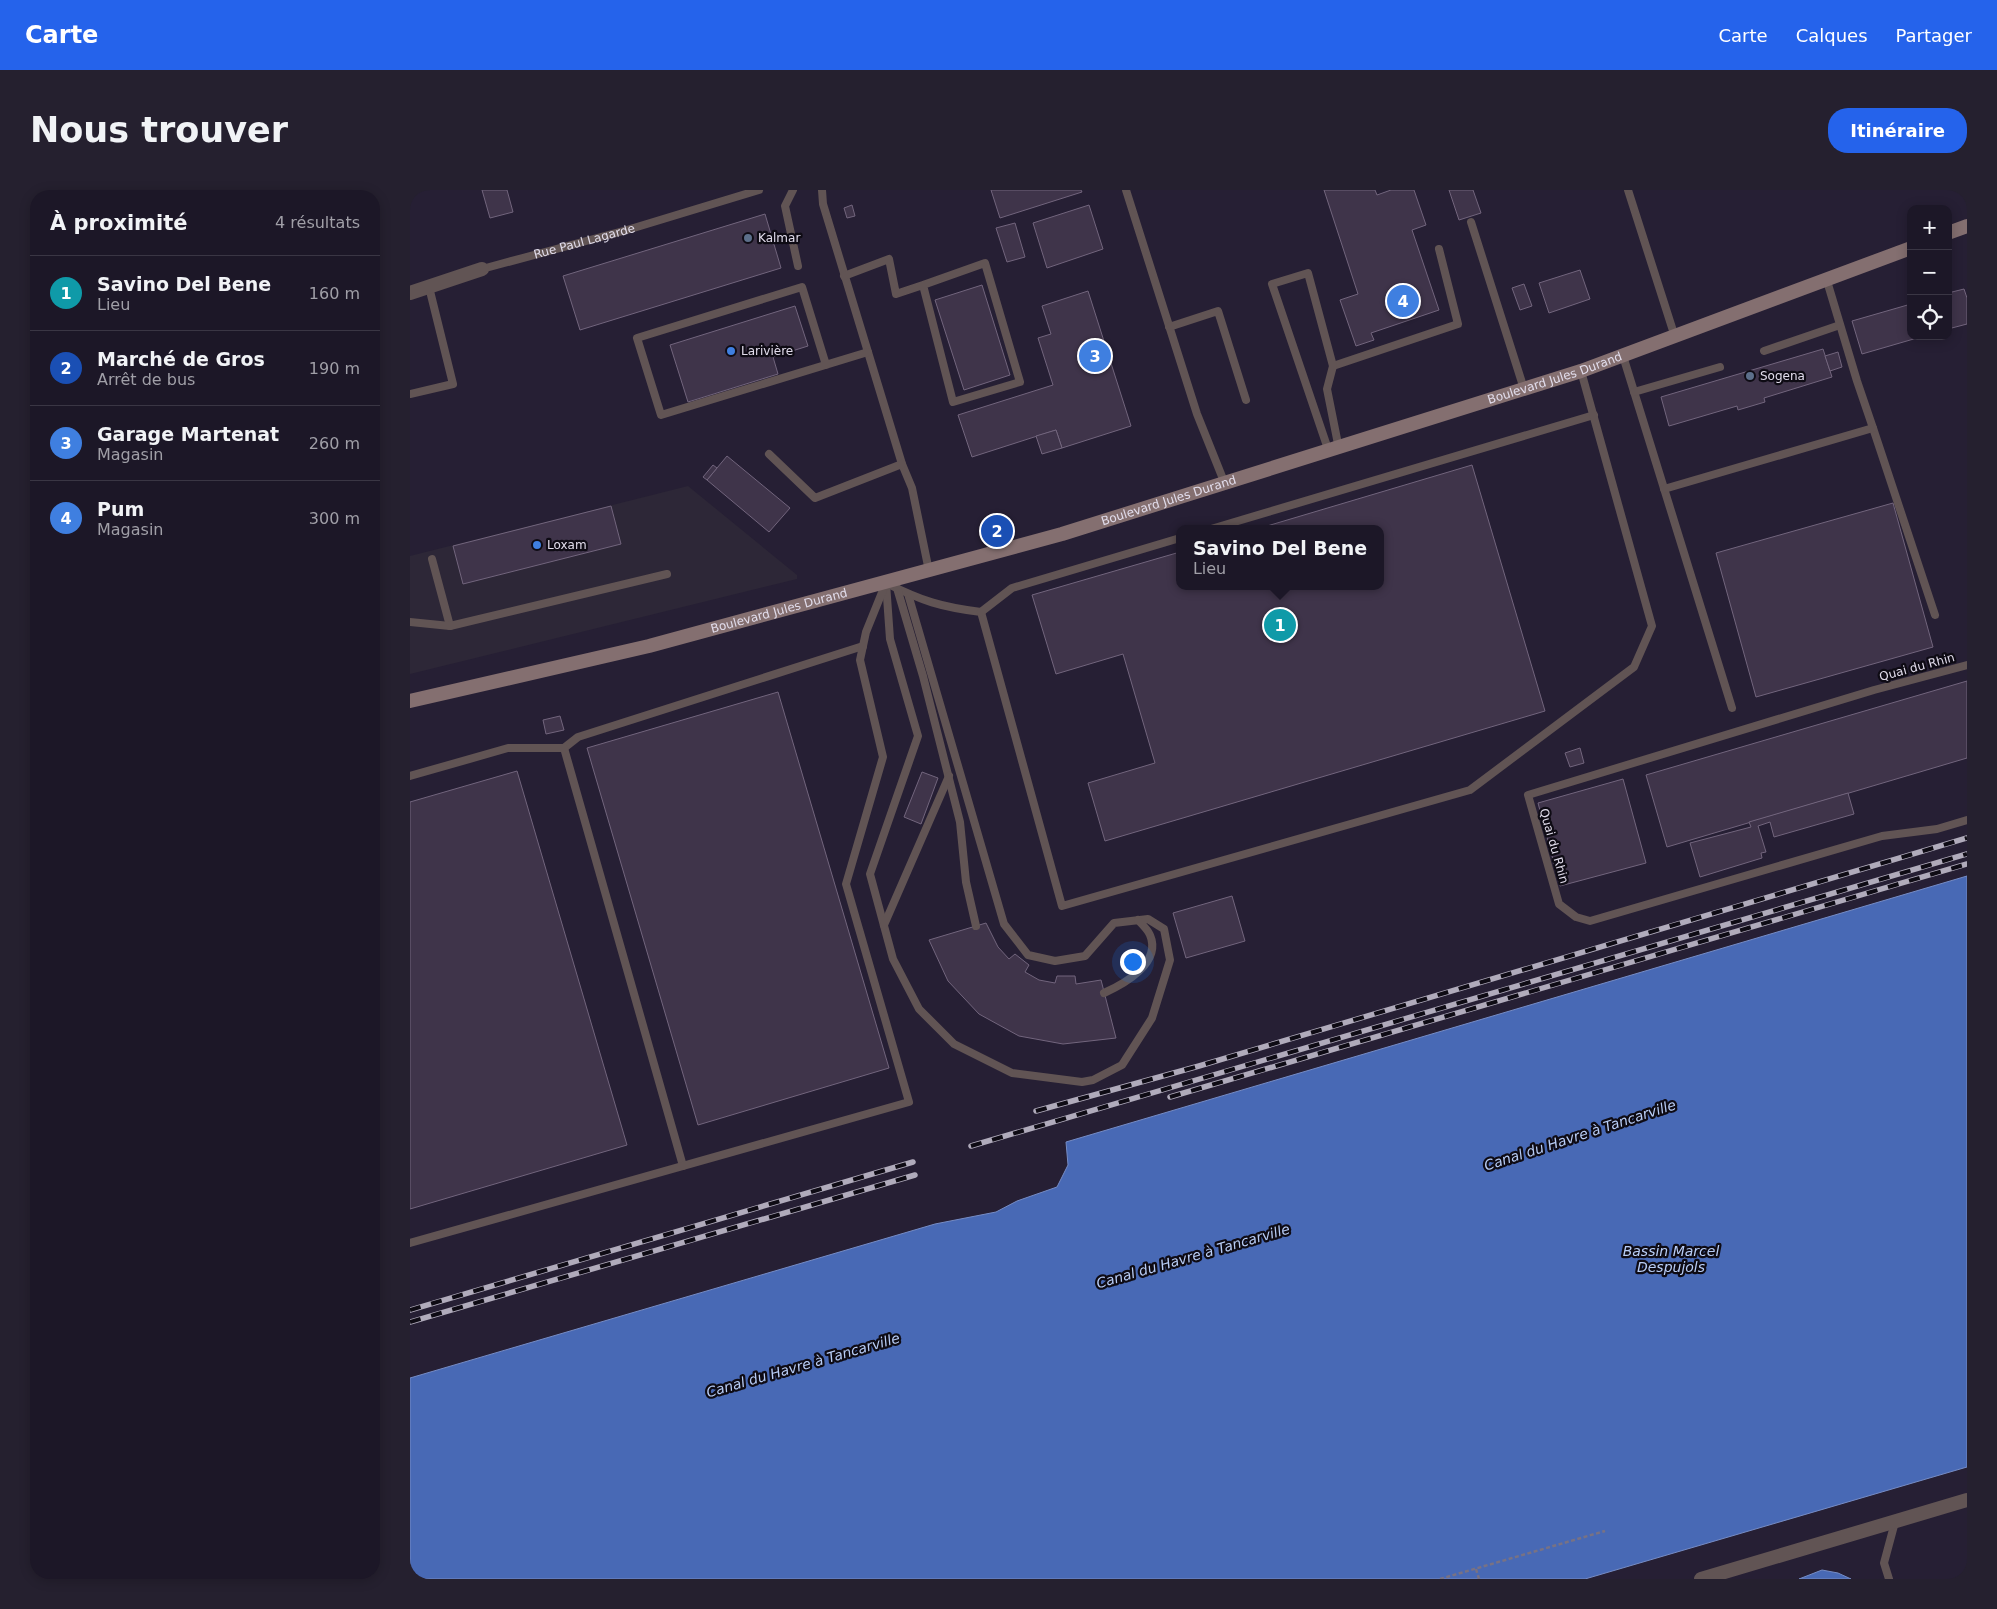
<!DOCTYPE html>
<html lang="fr">
<meta charset="utf-8">
<style>
:root{--surface:#1c1727;--page:#25202f;--text:#f1f3f6;--muted:#a09fa7;--line:#3a3644;--accent:#2563eb}
body{margin:0;font-family:"DejaVu Sans",sans-serif;background:var(--page);color:var(--text)}
.controls{position:absolute;right:15px;top:15px;display:grid;overflow:hidden;border-radius:10px;box-shadow:0 2px 12px #0003}
.controls button{width:45px;height:45px;display:grid;place-items:center;padding:0;border:0;border-bottom:1px solid var(--line);background:var(--surface);color:var(--text);font:25px sans-serif}
.you{position:absolute;left:722px;top:771px;width:18px;height:18px;margin:-12px;border:4px solid #fff;border-radius:50%;background:#1a73e8;box-shadow:0 0 0 8px #1a73e833}
.badge{display:grid;place-items:center;width:32px;height:32px;border-radius:50%;background:var(--accent);color:#fff;font-size:16px;font-weight:700}
.pin{position:absolute;translate:-50% -50%;border:2px solid #fff;box-shadow:0 1px 5px #0006}
.popup{position:absolute;left:766px;top:335px;width:208px;height:65px;box-sizing:border-box;display:grid;place-content:center;border-radius:10px;background:var(--surface);filter:drop-shadow(0 1px 4px #0005);font-size:16px;white-space:nowrap;color:var(--muted)}
.popup b{font-size:19px;color:var(--text)}
.popup::after{content:'';position:absolute;left:50%;top:100%;margin-left:-10px;border:10px solid transparent;border-top-color:var(--surface)}
.list{margin:0;padding:0;list-style:none}
h2{display:flex;justify-content:space-between;align-items:center;height:65px;margin:0;padding:0 20px;font-size:21px}
h2 small{font-size:16px;font-weight:400;color:var(--muted)}
.list li{display:grid;grid-template-columns:32px 1fr auto;gap:15px;align-items:center;box-sizing:border-box;height:75px;padding:0 20px;border-top:1px solid var(--line)}
.list b{display:block;font-size:19px;white-space:nowrap}
.list p{margin:0;font-size:16px;white-space:nowrap;color:var(--muted)}
.list em{font-size:16px;font-style:normal;color:var(--muted)}
.icon{flex:none;width:28px;height:28px;fill:none;stroke:currentColor;stroke-width:2;stroke-linecap:round;stroke-linejoin:round}
.map{position:relative;flex:none;width:1557px;height:1389px;overflow:hidden;border-radius:20px}
header{display:flex;align-items:center;gap:30px;box-sizing:border-box;height:70px;padding:0 25px;background:var(--accent);color:#fff}
header strong{font-size:24px}
nav{display:flex;gap:28px;margin-inline-start:auto;font-size:18px}
.intro{display:flex;align-items:center;justify-content:space-between;box-sizing:border-box;height:120px;padding:0 30px}
h1{margin:0;font-size:35px}
.button{padding:12px 22px;border-radius:20px;background:var(--accent);color:#fff;font-size:18px;font-weight:700}
main{display:flex;gap:30px;padding:0 30px}
aside{flex:1;background:var(--surface);border-radius:20px;box-shadow:0 2px 12px #0003}
.map>svg:first-child{display:block}
</style>
<header>
<strong>Carte</strong>
<nav><a>Carte</a><a>Calques</a><a>Partager</a></nav>
</header>
<div class="intro"><h1>Nous trouver</h1><a class="button">Itinéraire</a></div>
<main>
<aside>
<h2>À proximité<small>4 résultats</small></h2>
<ul class="list">
<li><span class="badge" style="background:#0f9aa8">1</span><div><b>Savino Del Bene</b><p>Lieu</p></div><em>160 m</em></li>
<li><span class="badge" style="background:#1a4fb4">2</span><div><b>Marché de Gros</b><p>Arrêt de bus</p></div><em>190 m</em></li>
<li><span class="badge" style="background:#3f7fe0">3</span><div><b>Garage Martenat</b><p>Magasin</p></div><em>260 m</em></li>
<li><span class="badge" style="background:#3f7fe0">4</span><div><b>Pum</b><p>Magasin</p></div><em>300 m</em></li>
</ul>
</aside>
<div class="map">
<svg width="1557" height="1389" viewBox="0 0 1557 1389">
<rect width="100%" height="100%" fill="#261f34"/>
<polygon fill="#2d2737" points="278,296 387,385 387,389 0,484 0,366"/>
<g fill="#4869b5" stroke="#768cc5">
<polygon points="1557,686 1557,1277 1175,1389 0,1389 0,1188 525,1034 586,1022 607,1011 647,997 658,975 656,952"/>
<polygon points="1412,1380 1428,1383 1441,1389 1389,1389"/>
</g>
<g fill="#3f344a" stroke="#72657d">
<polygon points="72,0 97,0 103,22 80,28"/>
<polygon points="581,0 671,0 672,2 590,28"/>
<polygon points="914,0 965,0 967,5 981,0 1004,0 1016,35 1002,40 1029,120 961,143 964,150 946,156 930,110 948,104"/>
<polygon points="1039,0 1063,0 1071,23 1049,30"/>
<polygon points="442,15 445,26 437,28 434,18"/>
<polygon points="679,15 693,59 637,78 623,33"/>
<polygon points="355,24 371,78 170,140 153,86"/>
<polygon points="605,33 615,67 597,72 586,38"/>
<polygon points="1170,80 1180,109 1139,123 1129,93"/>
<polygon points="1114,94 1122,116 1110,120 1102,98"/>
<polygon points="572,95 600,185 554,200 525,110"/>
<polygon points="1554,99 1557,108 1557,134 1538,139 1538,103"/>
<polygon points="678,101 721,236 652,258 646,240 562,267 548,225 643,195 628,148 641,144 632,116"/>
<polygon points="1501,114 1501,146 1514,146 1452,164 1442,131"/>
<polygon points="385,116 398,156 363,167 368,184 278,212 260,155"/>
<polygon points="1413,159 1422,187 1354,208 1355,212 1328,220 1327,216 1259,236 1251,207"/>
<polygon points="1428,162 1432,177 1420,181 1415,166"/>
<polygon points="646,240 652,258 632,264 626,246"/>
<polygon points="317,266 380,318 359,342 297,290"/>
<polygon points="303,275 307,278 297,290 293,287"/>
<polygon points="1062,275 1135,521 695,651 678,593 745,573 713,464 646,484 622,405 770,362 770,396 970,396 970,339 847,339"/>
<polygon points="1483,313 1523,457 1346,507 1306,363"/>
<polygon points="201,316 211,354 53,394 43,356"/>
<polygon points="1557,491 1557,568 1257,657 1236,585"/>
<polygon points="368,502 479,878 288,935 177,558"/>
<polygon points="150,526 154,540 136,544 133,530"/>
<polygon points="1170,558 1174,573 1160,577 1155,563"/>
<polygon points="107,581 217,955 0,1019 0,612"/>
<polygon points="512,582 528,588 511,634 494,627"/>
<polygon points="1213,589 1236,673 1150,696 1128,613"/>
<polygon points="1438,603 1444,624 1364,647 1360,632 1348,636 1356,662 1351,663 1352,668 1290,687 1280,653 1341,637 1339,632"/>
<polygon points="822,706 835,751 776,768 763,723"/>
<polygon points="576,733 588,757 599,769 605,764 619,775 615,782 629,790 645,793 647,786 665,786 666,794 691,790 706,848 653,854 609,846 569,824 538,791 519,750"/>
</g>
<g fill="none" stroke-linecap="round" stroke-linejoin="round">
<g stroke="#787284" stroke-width="2.5" stroke-dasharray="4 2.5" stroke-linecap="butt">
<polyline points="1066,1379 1069,1389"/>
<polyline points="1030,1389 1195,1341"/>
</g>
<g stroke="#615454" stroke-width="8">
<polyline points="383,0 375,16 388,76"/>
<polyline points="412,0 413,14 492,274 502,298 519,381"/>
<polyline points="716,0 787,224 815,294"/>
<polyline points="1218,0 1265,147"/>
<polyline points="1061,32 1114,199"/>
<path id="s1" d="M72 79 217 40 349 0"/>
<polyline points="434,86 479,69 486,104 513,95 543,212 610,192 575,73 513,95"/>
<polyline points="759,137 808,121 836,210"/>
<polyline points="1354,161 1430,135"/>
<polyline points="1213,166 1322,518"/>
<polyline points="416,175 392,97 227,148 251,225 458,162"/>
<polyline points="923,176 1048,134 1029,59"/>
<polyline points="1224,202 1310,177"/>
<polyline points="0,204 43,194 19,97"/>
<polyline points="1463,238 1525,425"/>
<polyline points="919,262 862,94 898,83 923,176 917,199 929,259"/>
<polyline points="359,264 405,308 492,274"/>
<polyline points="1254,299 1463,238 1447,191 1417,91"/>
<polyline points="801,339 1184,225"/>
<polyline points="22,369 40,436"/>
<polyline points="476,393 480,449 508,546 460,684 483,769 509,819 544,854 602,883 672,892 683,890 712,875 742,828 760,770 754,739 738,729 704,733 675,766 645,771 618,765 594,734 498,404"/>
<path d="M476 393C512 411 531 417 571 422L652 716 1060 600 1224 477 1242 436 1171 181"/>
<polyline points="487,398 513,486 550,632 556,692 566,736"/>
<polyline points="571,422 602,398 770,348"/>
<polyline points="0,432 40,436 257,384"/>
<polyline points="1557,475 1464,500 1118,605 1149,714 1166,727 1180,731 1472,646 1527,639 1557,630"/>
<polyline points="154,558 168,547 453,456"/>
<polyline points="0,586 98,558 154,558 273,976"/>
<polyline points="474,735 539,586"/>
<path d="M694 803C714 794 752 773 740 745 738 740 732 734 728 730"/>
<polyline points="0,1053 499,912 436,694 473,567 450,470 456,442 475,395"/>
<polyline points="1479,1389 1474,1373 1485,1332"/>
</g>
<g stroke="#615454" stroke-width="14">
<polyline points="0,103 72,79"/>
<polyline points="1291,1389 1557,1310"/>
</g>
<g stroke="#846f70" stroke-width="14">
<polyline points="1538,43 1557,36"/>
<path id="s2" d="M0 511 239 456 652 344 1171 181 1501 58"/>
</g>
<g stroke="#b0abbb" stroke-width="5.5">
<g id="rail">
<polyline points="760,907 1557,674"/>
<polyline points="626,921 789,876 1557,648"/>
<polyline points="561,956 1557,664"/>
<polyline points="0,1120 503,972"/>
<polyline points="0,1132 505,985"/>
</g>
</g>
<use href="#rail" stroke="#0e0b14" stroke-width="4" stroke-dasharray="11" stroke-linecap="butt"/>
</g>
<g fill="#5c6f8a" stroke="#0e0b14" stroke-width="2">
<circle cx="338" cy="48" r="5"/>
<circle cx="1340" cy="186" r="5"/>
</g>
<g fill="#3f7fe0" stroke="#0e0b14" stroke-width="2">
<circle cx="321" cy="161" r="5"/>
<circle cx="127" cy="355" r="5"/>
</g>
<g text-anchor="middle" dominant-baseline="central" stroke-width="4.5" stroke-linejoin="round" paint-order="stroke">
<g font-size="12" fill="#e1dceb" stroke="#0e0b14" text-anchor="start">
<text x="348" y="48">Kalmar</text>
<text x="331" y="161">Larivière</text>
<text x="1350" y="186">Sogena</text>
<text x="137" y="355">Loxam</text>
</g>
<g font-size="12" fill="#e1dceb" stroke="#0e0b14">
<text stroke="none"><textPath href="#s1" startOffset="106">Rue Paul Lagarde</textPath></text>
<text stroke="none"><textPath href="#s2" startOffset="1190">Boulevard Jules Durand</textPath></text>
<text stroke="none"><textPath href="#s2" startOffset="785">Boulevard Jules Durand</textPath></text>
<text stroke="none"><textPath href="#s2" startOffset="380">Boulevard Jules Durand</textPath></text>
<text transform="translate(1507 477) rotate(-15)">Quai du Rhin</text>
<text transform="translate(1144 656) rotate(74)">Quai du Rhin</text>
</g>
<g font-size="14" font-style="italic" fill="#b8cdf6" stroke="#0e0b14">
<text transform="translate(1170 945) rotate(-18)">Canal du Havre à Tancarville</text>
<text x="1261" y="1061">Bassin Marcel<tspan x="1261" dy="16">Despujols</tspan></text>
<text transform="translate(783 1066) rotate(-16)">Canal du Havre à Tancarville</text>
<text transform="translate(393 1175) rotate(-16)">Canal du Havre à Tancarville</text>
</g>
</g>
</svg>
<div class="controls">
<button>+</button>
<button>−</button>
<button><svg class="icon" aria-label="locate" viewBox="0 0 24 24"><circle cx="12" cy="12" r="6"/><path d="M12 2v4M12 18v4M2 12h4M18 12h4"/></svg></button>
</div>
<div class="you"></div>
<div class="pin badge" style="left:870px;top:435px;background:#0f9aa8">1</div>
<div class="popup"><b>Savino Del Bene</b>Lieu</div>
<div class="pin badge" style="left:587px;top:341px;background:#1a4fb4">2</div>
<div class="pin badge" style="left:685px;top:166px;background:#3f7fe0">3</div>
<div class="pin badge" style="left:993px;top:111px;background:#3f7fe0">4</div>
</div>
</main>
